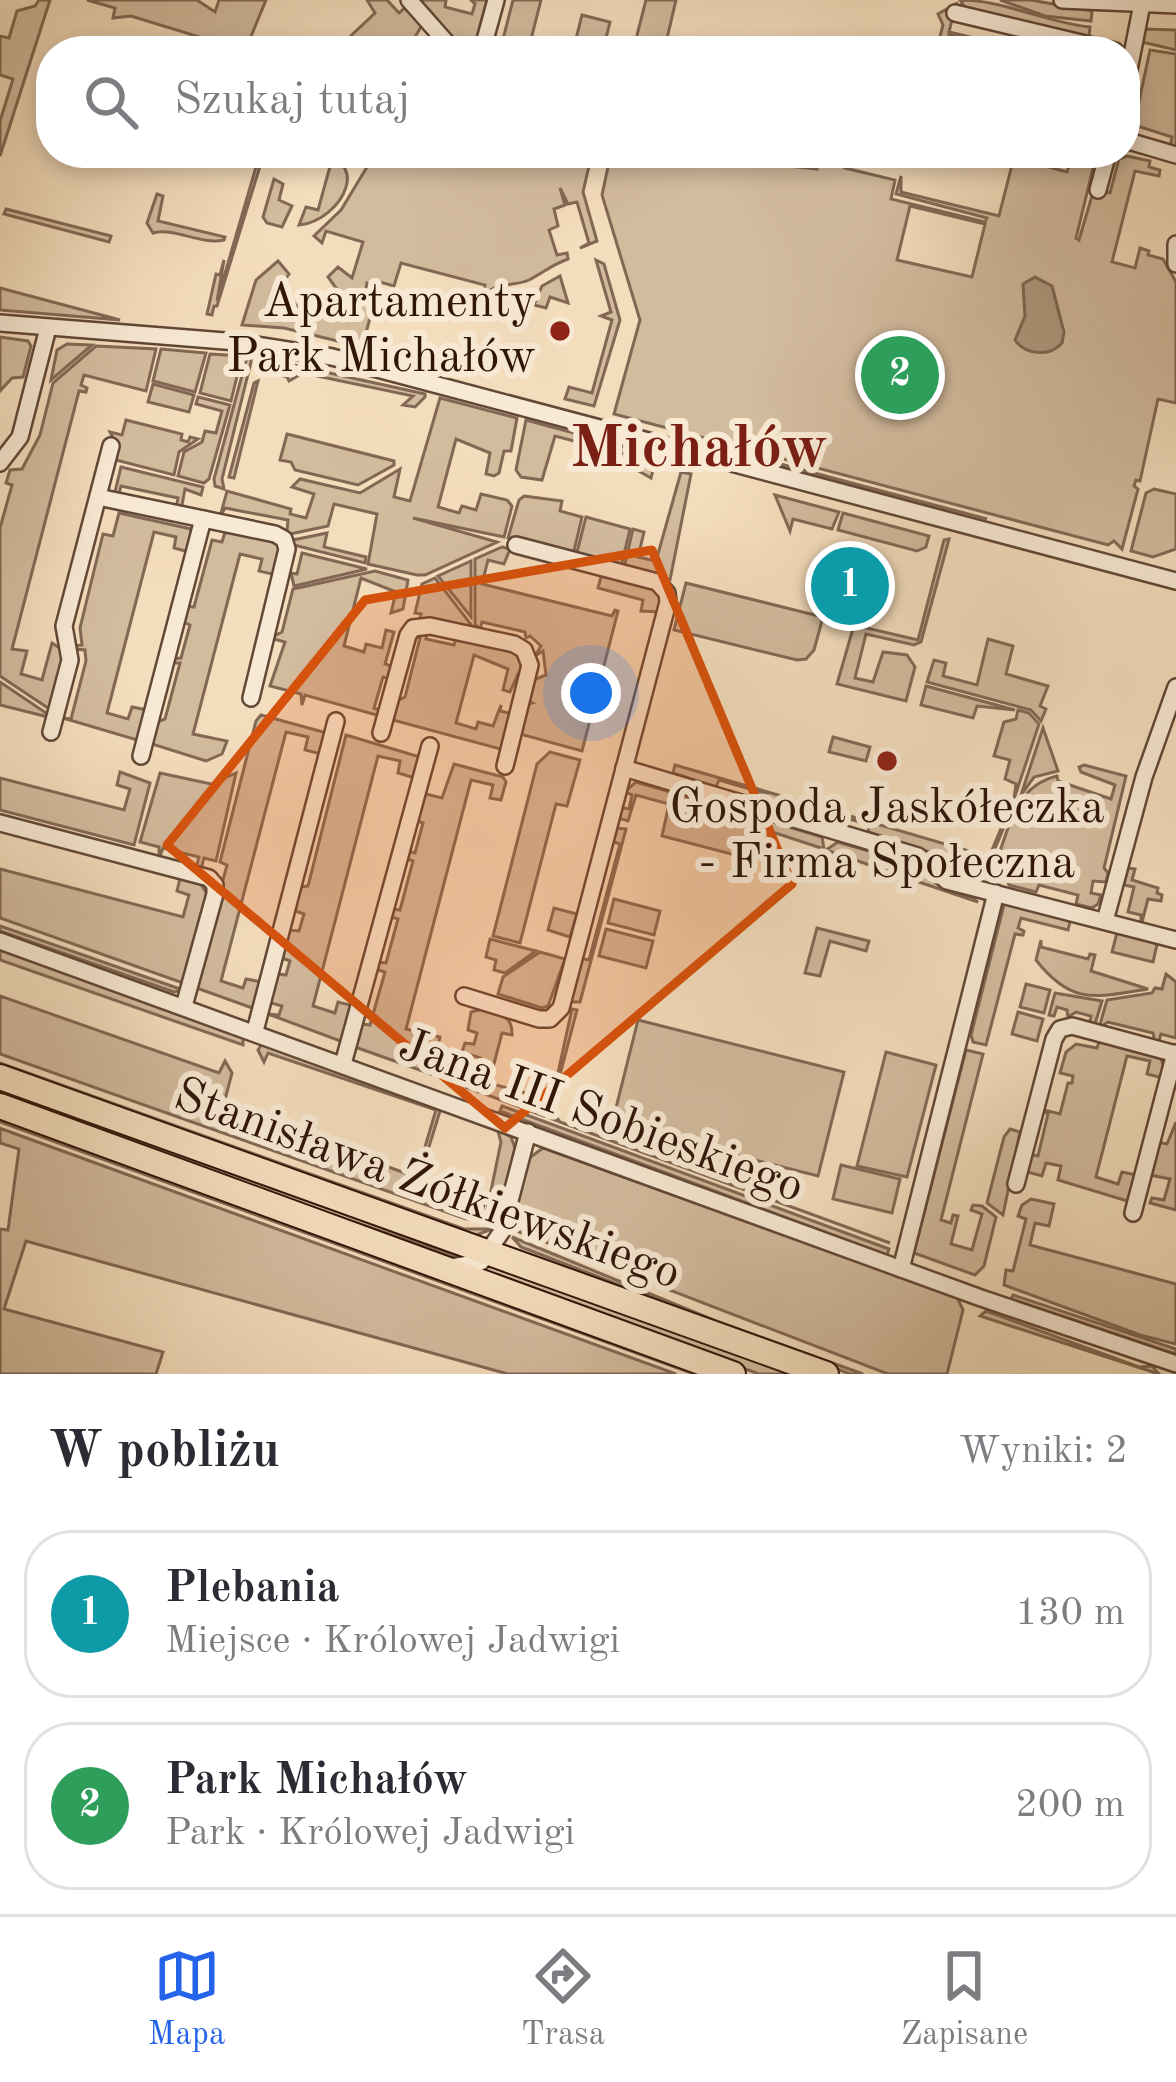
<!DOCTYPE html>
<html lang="pl">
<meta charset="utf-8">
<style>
:root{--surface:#fff;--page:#f7f7f7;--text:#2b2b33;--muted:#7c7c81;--line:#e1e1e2;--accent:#2563eb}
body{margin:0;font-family:"Old Standard TT",serif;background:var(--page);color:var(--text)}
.you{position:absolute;left:591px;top:693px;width:42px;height:42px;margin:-30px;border:9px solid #fff;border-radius:50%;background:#1a73e8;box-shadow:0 0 0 18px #1a73e833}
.badge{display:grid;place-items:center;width:78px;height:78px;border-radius:50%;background:var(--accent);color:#fff;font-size:39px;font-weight:700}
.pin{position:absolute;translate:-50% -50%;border:6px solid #fff;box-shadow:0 3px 12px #0006}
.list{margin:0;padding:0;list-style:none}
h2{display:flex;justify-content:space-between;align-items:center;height:156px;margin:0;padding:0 48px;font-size:51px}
h2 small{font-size:39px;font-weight:400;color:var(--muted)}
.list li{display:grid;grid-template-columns:78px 1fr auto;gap:36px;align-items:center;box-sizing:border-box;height:168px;margin:0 24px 24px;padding:0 24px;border:3px solid var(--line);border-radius:48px}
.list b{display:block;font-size:45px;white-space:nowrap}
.list p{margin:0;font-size:39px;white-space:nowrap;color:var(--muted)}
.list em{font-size:39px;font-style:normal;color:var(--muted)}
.icon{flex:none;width:66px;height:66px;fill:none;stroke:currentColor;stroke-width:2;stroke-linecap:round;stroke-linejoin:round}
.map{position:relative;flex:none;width:1176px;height:1374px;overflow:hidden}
.search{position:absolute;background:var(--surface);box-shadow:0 6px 18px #0003;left:36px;right:36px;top:36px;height:132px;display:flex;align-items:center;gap:30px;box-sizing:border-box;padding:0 42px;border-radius:48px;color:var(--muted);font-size:45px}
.sheet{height:540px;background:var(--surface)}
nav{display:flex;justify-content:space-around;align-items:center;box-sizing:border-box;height:168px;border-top:3px solid var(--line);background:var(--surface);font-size:33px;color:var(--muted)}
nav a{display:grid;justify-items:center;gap:6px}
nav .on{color:var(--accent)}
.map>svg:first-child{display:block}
</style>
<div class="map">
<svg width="1176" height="1374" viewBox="0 0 1176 1374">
<rect width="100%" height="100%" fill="#f4ddbd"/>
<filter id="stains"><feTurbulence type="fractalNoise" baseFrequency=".00167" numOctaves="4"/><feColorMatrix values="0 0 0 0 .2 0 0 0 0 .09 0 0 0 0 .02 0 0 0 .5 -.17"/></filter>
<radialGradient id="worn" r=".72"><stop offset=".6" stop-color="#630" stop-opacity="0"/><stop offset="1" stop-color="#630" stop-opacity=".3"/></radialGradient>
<g fill="#d3bb9e" stroke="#826854" stroke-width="3" fill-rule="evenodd">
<polygon points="39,0 50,0 0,156 0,121 13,79 0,75 0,36 9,38 17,11 35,6"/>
<polygon points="87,0 197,0 215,12 219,0 266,0 245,51 131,16 113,18 115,8"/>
<polygon points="367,0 387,0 399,13 406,7 422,25 407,51 385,45 369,46 369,51 315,51 328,39 340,46 375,13"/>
<polygon points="415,0 446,0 445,7 472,14 475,4 471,0 487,0 474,48 455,44"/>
<polygon points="513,0 541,0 528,51 500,51"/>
<polygon points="646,0 676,0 664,51 633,51"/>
<path d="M960 0C1004 0 1044 22 1090 27L1089 37 968 12Z"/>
<polygon points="1000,0 1031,0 1092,11 1091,21 1045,16"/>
<polygon points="956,4 949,32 1008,46 1012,35 1026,38 1025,42 1012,39 1009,50 949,35 945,50 937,48 943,25 938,14"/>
<polygon points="582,15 610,22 603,50 575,43"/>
<polygon points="1144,29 1176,30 1176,50 1142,42"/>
<polygon points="1150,50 1176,54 1176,149 1170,147 1172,137 1134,125"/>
<polygon points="260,153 264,153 217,306 214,306 212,315 207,314 216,274 220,275 224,260 217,301"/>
<path d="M305 153C379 153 342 221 299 225L306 207 318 210 331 163Z"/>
<path d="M348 153H592L583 192 597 241 580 248 589 243 577 202 568 204 560 188 565 205 554 209 558 226 549 230 557 255 567 253 568 259C553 264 543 273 529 280 513 287 501 281 487 293L484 292 485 285 401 263 394 286 380 282 378 289 367 283 365 293H377L362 347 284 328 242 325 256 280 278 261 289 274 280 286 311 323 344 299 328 277 338 267 352 278 363 242 326 231 322 243 314 236 341 210 367 167Z"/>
<path d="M611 153H755L789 162 788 166 817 169 819 160 800 153H824L845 168 895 180 891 199 985 222 987 218 896 194 901 176V192L999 216 1015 153H1048L1045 166 1067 172 1073 153 1094 164 1076 238 1079 240 1094 189 1110 193 1119 159 1127 156 1150 161 1149 167 1160 170 1159 176 1135 171 1112 262 1135 268 1140 248 1149 251 1148 255 1163 259 1176 282V403L1158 399 1140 481 1136 480 1134 486 1138 489 1122 549 1114 541 1108 545 614 414 640 320 602 195ZM910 206 985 224 972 277 897 260Z"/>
<polygon points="274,179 283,184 279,200 292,206 282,227 267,223 263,217"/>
<path d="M157 194 163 196 158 221 225 237 224 240C200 245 174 227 153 233L147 223Z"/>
<polygon points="6,209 111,236 109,242 4,214"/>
<polygon points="596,260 604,264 620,320 594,406 565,399 569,387 592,393 612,320 601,316 611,312"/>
<polygon points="560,276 568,303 550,297 546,308 534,305 542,286"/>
<polygon points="0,288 109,317 120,320 0,310"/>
<polygon points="0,337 28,341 31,346 23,377 12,378 0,391"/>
<polygon points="67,344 92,345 51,380 57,350"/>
<polygon points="96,346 156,349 146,391 84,375 81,385 87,388 86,392 79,391 12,649 27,651 21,674 42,680 52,643 66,652 53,706 48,708 0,676 0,528 12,485 6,483 10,470 22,469 40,435 53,383"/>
<polygon points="161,349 206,353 195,392 153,381"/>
<polygon points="210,354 242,356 231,401 200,393"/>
<polygon points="247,357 251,357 251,362 222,479 224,489 215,486 214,479"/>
<polygon points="266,359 425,394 425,397 415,407 403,405 413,396 303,373 289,381 287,377 264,370"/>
<polygon points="258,381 234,478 229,477 254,383"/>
<polygon points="153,384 194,395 189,412 148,402"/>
<polygon points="198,397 230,405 209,479 204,483 178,476 184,452 202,442 205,431 216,433 222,411 196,404"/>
<polygon points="440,398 517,418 511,451 504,451 499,473 494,476 486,474 490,453 456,439 438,507 459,513 462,506 476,510 481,494 507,500 512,506 504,537 413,518 497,542 425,575 417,575 368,564 377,514 334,504 328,526 290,534 287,531 288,520 225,508 220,517 227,491 291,509 290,514 306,518 314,494 292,487 300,479 360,493 400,469 394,497 410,501"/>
<polygon points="126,420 182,434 181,440 188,442 190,437 198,439 179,452 174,475 112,459 116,444 110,432 122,435"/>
<polygon points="526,420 651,454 655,462 651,478 635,469 636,457 555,436 542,480 521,477 516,470"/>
<polygon points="287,434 394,461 394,465 358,485 295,470 291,462 280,460"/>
<polygon points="706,444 987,519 705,446"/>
<polygon points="121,467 203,487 201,495 185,489 181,510 176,509 178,498 121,486 118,497 114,496"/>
<polygon points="681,472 691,474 670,580 624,568 633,529 644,532 638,557 656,561"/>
<polygon points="1154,489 1176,494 1176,549 1153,557 1131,551 1146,493"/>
<polygon points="775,495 839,512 832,529 793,519 790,531"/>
<polygon points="524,496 562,501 560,511 582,517 573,555 508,538 519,500"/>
<polygon points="119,513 191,529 189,552 174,548 176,537 154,532 107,713 128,719 132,707 147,710 137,740 63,718 71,719 86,661 85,650 74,649 73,646 82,645 80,628 103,534 113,536"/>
<polygon points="843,513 929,536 926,547 917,551 838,530"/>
<polygon points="586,517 630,529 621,567 576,556"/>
<polygon points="226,529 282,544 276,575 259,571 262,559 240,554 193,734 227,741 222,754 206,761 152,744 154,723 165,719 180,663 169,663 170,659 181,658 190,625 181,621 185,606 194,607 212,540 222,542"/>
<polygon points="327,533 324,547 366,557 365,563 294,545 293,540"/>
<polygon points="949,539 921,642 914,645 866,634 855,678 873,682 883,652 907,655 915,667 906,701 837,684 854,625 918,640 944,540"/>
<polygon points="502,547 510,549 504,564 488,560 482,584 612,616 615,610 618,611 582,751 520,734 527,704 532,703 528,701 533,680 546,675 543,651 535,656 541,646 530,636 526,638 525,632 482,622 480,629 475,624 475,559"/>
<polygon points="302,553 367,569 294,586 291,573 297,574"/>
<polygon points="471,561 471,617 438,576"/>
<polygon points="375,571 408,580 403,609 391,613 396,592 361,578 344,646 364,652 366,644 382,648 386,630 394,632 385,664 394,667 391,679 383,677 374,708 382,711 380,716 305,695 302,705 301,694 270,686 285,642 270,638 282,632 293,589"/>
<polygon points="602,573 651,586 661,595 659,612 641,611 643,600 598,588"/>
<polygon points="435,578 476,631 420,619 421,614 415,613 422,584"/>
<polygon points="686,583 823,617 814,650 806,659 797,660 674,630"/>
<polygon points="427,630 426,639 454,645 457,636 514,649 524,660 523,675 518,674 510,692 503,690 508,669 474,655 456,723 476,729 478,722 493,726 501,705 500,711 513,714 504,750 389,719 393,703 405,697 420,638 413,635"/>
<polygon points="988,639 1013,646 1006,674 1048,686 1040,706 1046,709 1041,721 1031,710 927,682 934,660 946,663 943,676 977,685"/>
<polygon points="0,682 49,715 48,717 0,705"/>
<polygon points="926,686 1015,710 977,706 973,718 921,705"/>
<polygon points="1018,710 1029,713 1039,724 1014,799 1016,784 1005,779 1010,760 994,756 1004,722 1016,719"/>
<polygon points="261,715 327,733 321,754 305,750 308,737 286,732 221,981 243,988 246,979 262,982 255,1009 194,987 227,865 220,862 256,721"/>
<polygon points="1043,728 1058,771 1034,777 1021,795"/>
<polygon points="346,735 420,757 415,778 398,773 400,761 378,756 313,1006 335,1013 338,1002 354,1006 343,1042 268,1014 279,1015 282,1006 268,1002 278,974 286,975 290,961 282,958 289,930 299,931 304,914 295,911 298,887 308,886"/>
<polygon points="833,737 870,747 866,761 829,752"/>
<polygon points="550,752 580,760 567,806 556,804 520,943 493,936 537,764"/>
<polygon points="454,764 503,777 506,782 501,800 490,798 493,785 471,780 406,1029 440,1037 431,1074 355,1047 361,1024 370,1025 385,972 375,969 377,962 386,963 398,919 389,916 391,909 400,910 413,861 405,858 407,851 415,853 423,823 415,820 422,793 442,798"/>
<polygon points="675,765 857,818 856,821 823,812 820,819 765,802 767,794 719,780 716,787 673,773"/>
<path d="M1084 765 1126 776 1104 868 1108 873 1106 882 1093 881 1091 893 1101 895 1098 904 1092 908 1076 904 1078 895 1039 885 1036 892 1009 885 997 860C1010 824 1016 786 1057 776L1058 781 1111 799 1115 785 1081 772 1079 767Z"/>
<polygon points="120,772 150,783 134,845 0,810 0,778 124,810 130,789 117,785"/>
<polygon points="160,773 211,784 236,773 216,861 204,858 201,869 196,868 199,857 163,848 159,859 159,847 140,842"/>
<polygon points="636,782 749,815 751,826 739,856 662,836 669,804 636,795 628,821 618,818 619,807 629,809 632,795 625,792"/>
<path d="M1010 807 1012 808 991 858C949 864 908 844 868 832L869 826 859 822 860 819 989 857Z"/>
<polygon points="763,819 822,837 824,849 757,827"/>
<polygon points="617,828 626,829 580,1002 570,1002 580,958 589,960 620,844 611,841"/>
<polygon points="838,842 892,858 893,873 826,850"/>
<path d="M907 861C922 867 927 879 941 886 954 894 968 893 978 902L898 875Z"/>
<polygon points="1128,868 1135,869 1132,880 1158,888 1157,893 1162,895 1161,901 1148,899 1141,926 1141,915 1128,912 1134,887 1124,885"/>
<polygon points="0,869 183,917 189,895 177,891 181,874 197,878 207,894 183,983 0,918"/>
<polygon points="614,899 660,911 654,935 608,923"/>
<polygon points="1010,901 1071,917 1068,930 1021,918 1018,928 1024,931 1023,935 1015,934 986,1045 973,1042 971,1035 1004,905"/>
<polygon points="554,908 577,914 570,937 548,930"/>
<polygon points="0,926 183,990 174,992 0,931"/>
<polygon points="817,928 869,941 866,951 830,941 820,976 805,973"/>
<polygon points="606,929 653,941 646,968 599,956"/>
<polygon points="1118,929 1158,940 1153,962 1112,952"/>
<polygon points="490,939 536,951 505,973 494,970 496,960 486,957"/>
<path d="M1041 940V947L1088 959 1090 954 1095 955 1091 971 1148 989C1095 997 1072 1006 1036 960Z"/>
<polygon points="0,949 243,1036 243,1045 0,960"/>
<polygon points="540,952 565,959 548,1006 542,1008 498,994 503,977"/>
<polygon points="1166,974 1176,982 1176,1038 1161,1034 1158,1044 1155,1043 1153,1033 1108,1022 1099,1028 1107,1000 1152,993 1155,988 1162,989"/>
<polygon points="1026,984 1050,990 1044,1013 1020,1007"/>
<polygon points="1055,993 1102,1001 1094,1027 1089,1026 1091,1016 1076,1012 1068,1017 1067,1010 1057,1007 1054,1016 1049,1015"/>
<polygon points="0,996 219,1073 225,1061 232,1073 223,1107 416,1177 436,1110 268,1053 264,1062 258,1050 262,1044 441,1108 418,1182 484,1205 482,1217 466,1219 0,1054"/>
<path d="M483 1009C499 1013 513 1015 512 1035L502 1033 489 1083 548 1099 544 1116 455 1083 456 1076 464 1078 467 1064 460 1060 477 1065 480 1058 462 1052 465 1043 474 1044 477 1033 468 1030 471 1012Z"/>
<polygon points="572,1009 577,1010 551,1109 560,1122 890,1243 552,1119 550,1109"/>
<polygon points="1018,1012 1043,1019 1037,1041 1012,1034"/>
<polygon points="638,1020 844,1072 818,1176 612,1124"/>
<polygon points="1100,1039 1160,1056 1164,1067 1162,1078 1147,1074 1150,1061 1127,1056 1096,1177 1118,1184 1122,1172 1137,1175 1127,1201 1058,1180 1061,1166 1046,1163 1042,1176 1024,1171 1029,1154 1038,1156 1048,1114 1040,1109 1060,1114 1068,1083 1072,1083 1073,1076 1060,1073 1066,1052 1076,1044 1097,1048"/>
<polygon points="966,1050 983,1054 941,1220 951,1223 953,1215 958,1216 951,1244 972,1250 982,1214 971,1210 973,1205 982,1206 996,1217 984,1266 975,1275 914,1253"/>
<polygon points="886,1052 936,1065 907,1177 857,1166"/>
<polygon points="0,1063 464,1229 492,1229 474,1236 0,1068"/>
<polygon points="0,1084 475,1255 464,1259 250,1187 0,1096"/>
<polygon points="502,1106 889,1249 887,1255 500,1111"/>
<polygon points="0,1114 714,1374 694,1374 0,1122"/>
<polygon points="1176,1122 1176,1210 1150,1203 1152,1198 1164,1200 1170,1179 1150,1175 1158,1142 1167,1144"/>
<polygon points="0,1128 2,1129 676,1374 508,1374 26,1241 4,1309 163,1352 156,1374 0,1374 0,1229 8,1230 19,1149 0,1143"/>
<polygon points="497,1128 511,1137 515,1148 498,1217 486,1215 501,1142"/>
<polygon points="1010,1129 1020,1132 1003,1215 987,1203 1004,1137"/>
<polygon points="543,1148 957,1297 963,1310 947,1374 888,1374 519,1232 512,1225 528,1159"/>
<polygon points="841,1165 900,1179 892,1213 833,1199"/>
<polygon points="1031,1199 1054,1204 1049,1226 1035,1223 1030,1245 1176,1284 1176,1344 1140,1335 1004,1285 1006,1270 1013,1271 1026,1219 1018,1216 1022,1205"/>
<polygon points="512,1237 716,1321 863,1374 850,1374 521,1247"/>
<polygon points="497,1262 803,1374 759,1374 485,1274 486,1268"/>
<polygon points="1013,1295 1176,1349 1176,1354 1011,1299"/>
<polygon points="986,1311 1139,1367 1152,1366 1159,1374 980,1316"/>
</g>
<path fill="#b19980" stroke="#7d6450" stroke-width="3" d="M1035 277 1052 286 1064 332 1062 343C1050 357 1025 355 1015 340L1025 316 1023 284Z"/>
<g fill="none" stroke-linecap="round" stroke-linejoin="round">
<g stroke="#614736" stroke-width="20">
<g id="minor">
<polyline points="409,0 454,51"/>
<polyline points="1062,0 1176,5"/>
<polyline points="955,13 1115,51"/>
<polyline points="482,51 496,0"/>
<polyline points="1125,90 1142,4"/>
<polyline points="1125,140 1176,155"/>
<polyline points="1098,190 1108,153"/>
<polyline points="1176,244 1176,264"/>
<polyline points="0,323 237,342 332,357 1176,581"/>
<polyline points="0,463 20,437 48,328"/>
<polyline points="98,497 275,534 284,539 287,549 251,698"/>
<polyline points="51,732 70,660 64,626 111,446"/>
<polyline points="381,733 408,635 413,628 430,626 514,644 524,650 530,665 505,766"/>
<polyline points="141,756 203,519"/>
<polyline points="624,768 918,856 947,881 1176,940"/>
<polyline points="0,823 209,878 215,885 215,894 184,1006"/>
<polyline points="1105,921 1144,777 1176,687"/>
<polyline points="0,941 981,1298 1176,1364"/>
<polyline points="464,996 539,1019 550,1019 561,1008 668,602 667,593 657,582 516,545"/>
<polyline points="255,1031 336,721"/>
<polyline points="343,1064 430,746"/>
<polyline points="1016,1184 1054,1039 1060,1029 1072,1026 1176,1054"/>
<polyline points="1133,1213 1175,1053"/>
<polyline points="451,1267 481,1262 502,1231 528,1132"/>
<polyline points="901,1269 996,893"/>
</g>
</g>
<g stroke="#301509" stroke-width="28">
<g id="primary">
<polyline points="0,1077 826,1374"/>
<polyline points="0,1106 733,1374"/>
</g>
</g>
<use href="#minor" stroke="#f8e9d4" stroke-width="15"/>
<use href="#primary" stroke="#f4ddbd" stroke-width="24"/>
</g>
<path fill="#d6520c" fill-opacity="0.2" stroke="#d6520c" stroke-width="9" stroke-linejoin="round" d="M652 550 792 884 505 1128 167 845 365 600Z"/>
<g fill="#8f2418" stroke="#f8e9d4" stroke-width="4.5">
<circle cx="560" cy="331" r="12"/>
<circle cx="887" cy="761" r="12"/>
</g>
<g text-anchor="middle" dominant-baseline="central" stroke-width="12" stroke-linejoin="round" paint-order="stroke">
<g font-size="48" fill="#301509" stroke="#f8e9d4" text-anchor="end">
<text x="536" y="303">Apartamenty<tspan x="536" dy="55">Park Michałów</tspan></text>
<text x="887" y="809" text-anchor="middle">Gospoda Jaskółeczka<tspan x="887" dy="55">- Firma Społeczna</tspan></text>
</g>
<g font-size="48" fill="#301509" stroke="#f8e9d4">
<text transform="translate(601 1117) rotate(20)">Jana III Sobieskiego</text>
<text transform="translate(427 1185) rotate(20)">Stanisława Żółkiewskiego</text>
</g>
<g font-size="60" font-weight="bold" fill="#7a1f14" stroke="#f8e9d4">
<text x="699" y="450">Michałów</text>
</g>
</g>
<rect width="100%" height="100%" filter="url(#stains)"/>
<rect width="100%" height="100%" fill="url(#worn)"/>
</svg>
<div class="you"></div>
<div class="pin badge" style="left:850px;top:586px;background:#0f9aa8">1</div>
<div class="pin badge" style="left:900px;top:375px;background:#2e9e5b">2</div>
<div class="search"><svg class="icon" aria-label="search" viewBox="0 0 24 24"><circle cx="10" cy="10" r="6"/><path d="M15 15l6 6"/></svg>Szukaj tutaj</div>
</div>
<section class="sheet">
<h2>W pobliżu<small>Wyniki: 2</small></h2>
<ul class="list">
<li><span class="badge" style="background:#0f9aa8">1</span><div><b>Plebania</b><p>Miejsce · Królowej Jadwigi</p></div><em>130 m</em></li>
<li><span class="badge" style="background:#2e9e5b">2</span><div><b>Park Michałów</b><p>Park · Królowej Jadwigi</p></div><em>200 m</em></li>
</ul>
</section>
<nav>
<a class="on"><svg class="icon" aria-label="map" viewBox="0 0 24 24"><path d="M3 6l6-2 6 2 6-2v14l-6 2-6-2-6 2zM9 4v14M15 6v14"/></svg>Mapa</a>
<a><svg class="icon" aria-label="directions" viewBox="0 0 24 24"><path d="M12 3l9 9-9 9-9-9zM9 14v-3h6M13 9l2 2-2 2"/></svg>Trasa</a>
<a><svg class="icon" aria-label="saved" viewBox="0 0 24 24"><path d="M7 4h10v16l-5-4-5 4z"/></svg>Zapisane</a>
</nav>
